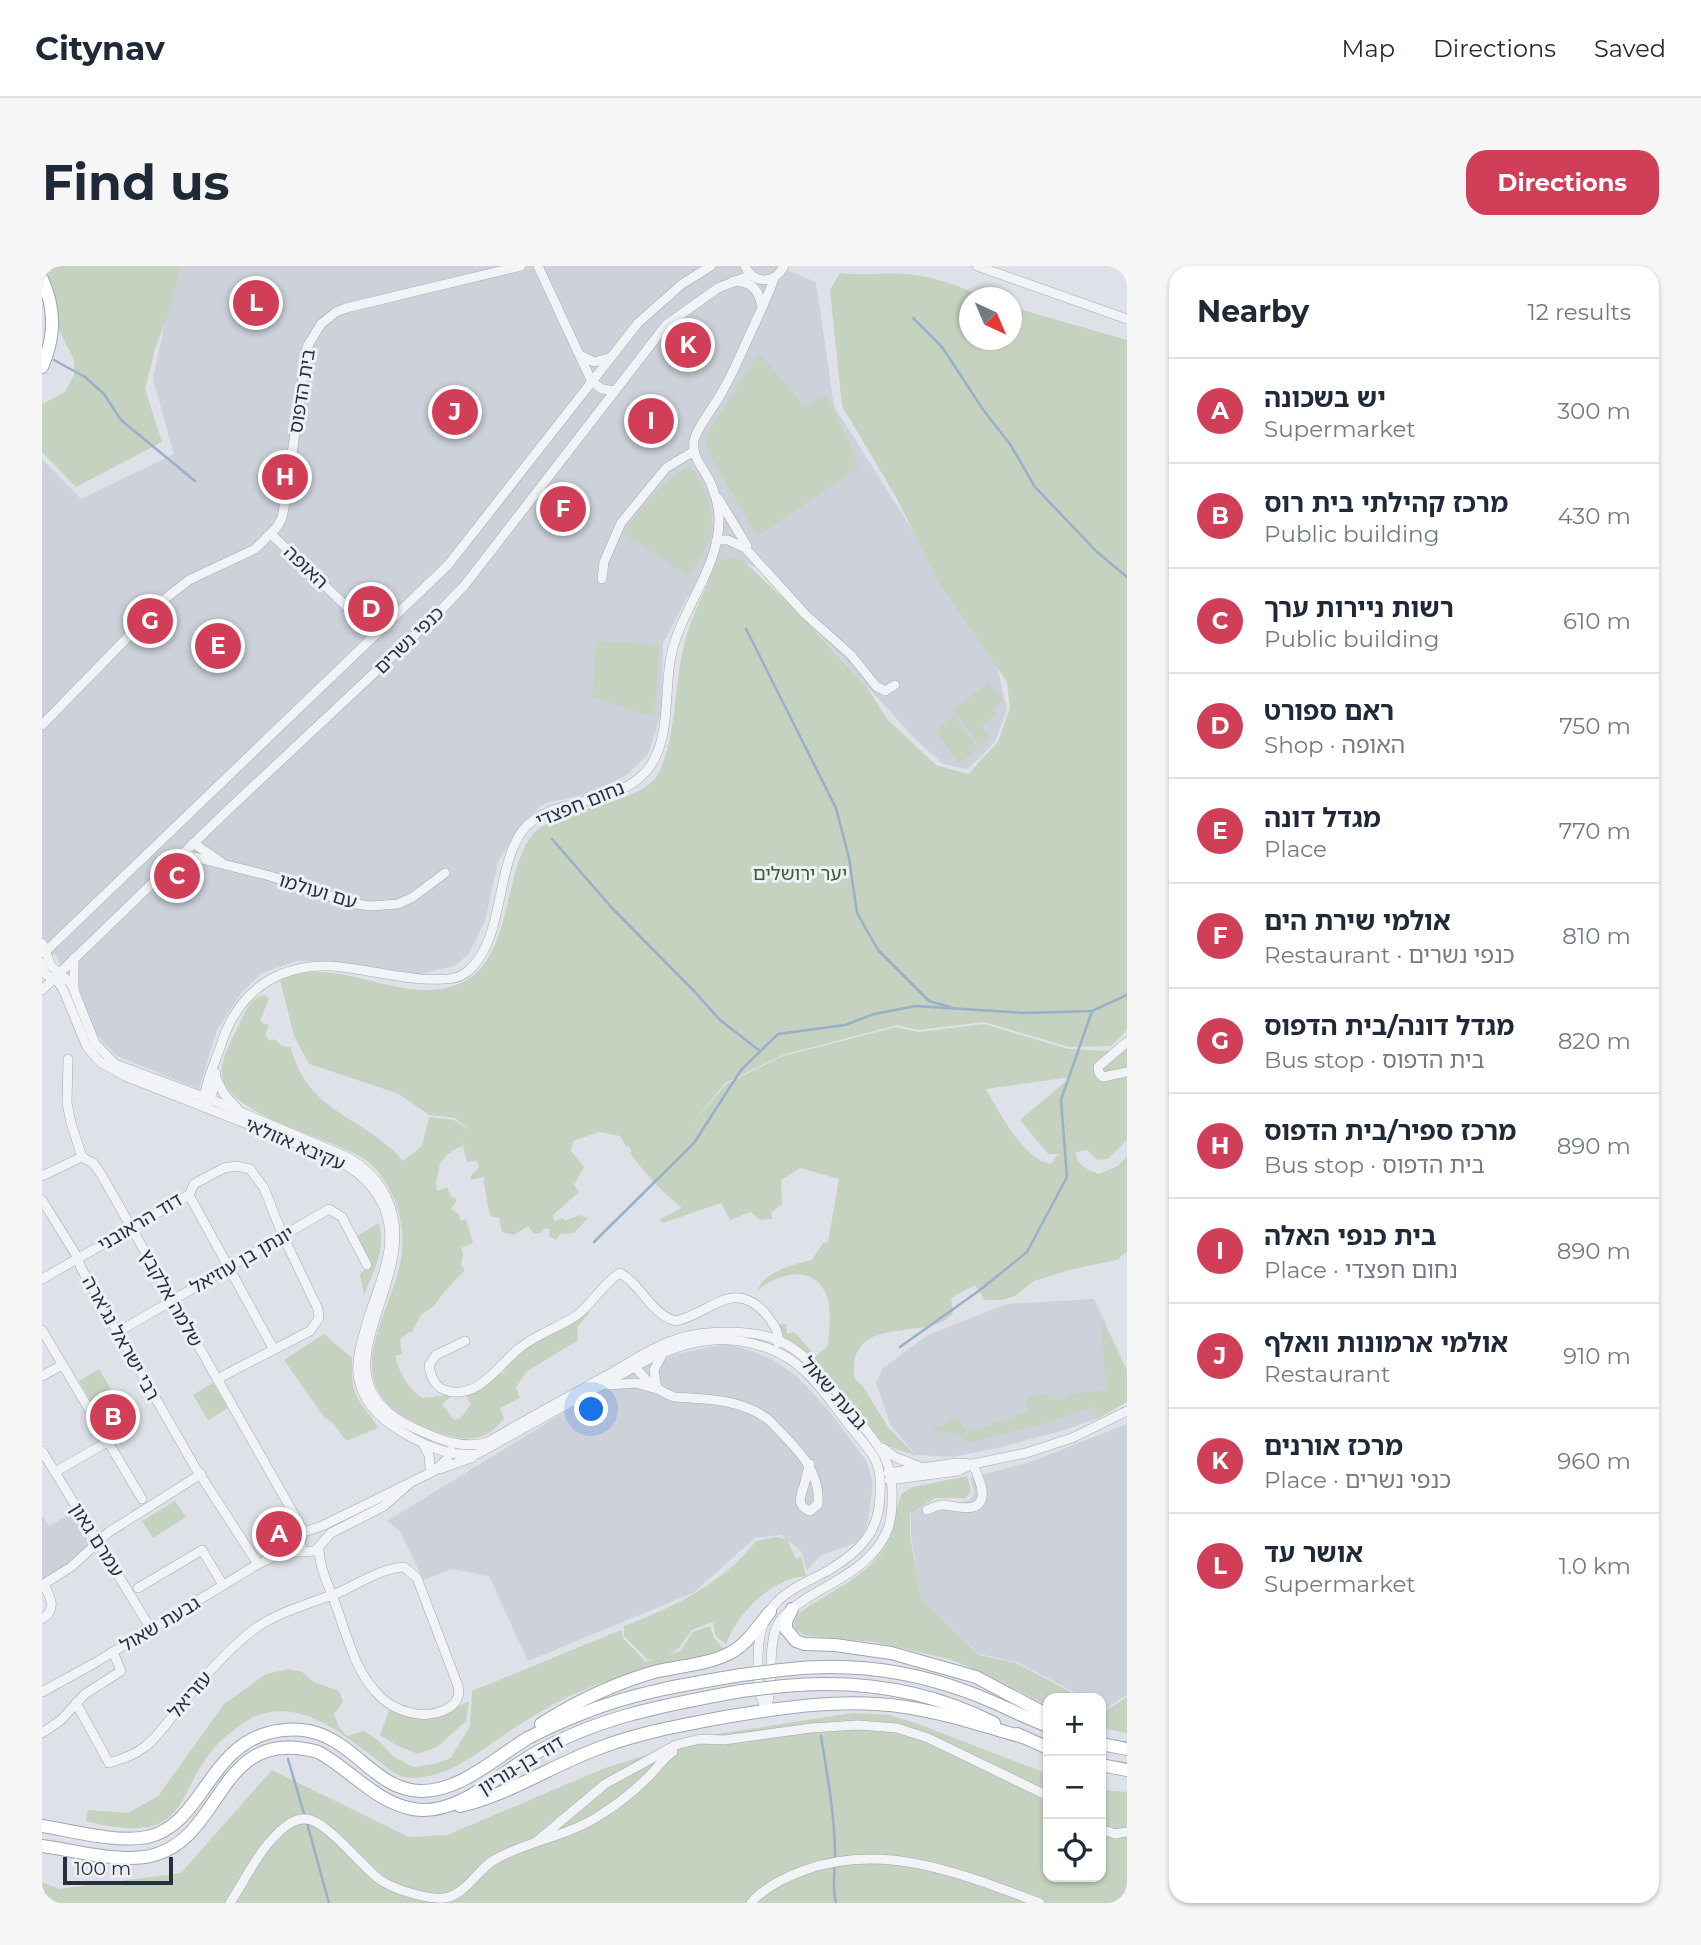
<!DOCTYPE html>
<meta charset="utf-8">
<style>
:root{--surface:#fff;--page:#f6f6f7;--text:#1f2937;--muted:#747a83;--line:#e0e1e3;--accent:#d03f57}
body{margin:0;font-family:Montserrat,"Noto Sans Hebrew",sans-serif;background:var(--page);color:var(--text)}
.controls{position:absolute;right:21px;bottom:21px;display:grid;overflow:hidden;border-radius:14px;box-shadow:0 2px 5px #0004}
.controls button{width:63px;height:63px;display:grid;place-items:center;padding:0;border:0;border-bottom:2px solid var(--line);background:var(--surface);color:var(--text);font:35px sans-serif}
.compass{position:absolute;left:917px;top:21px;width:63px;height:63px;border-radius:50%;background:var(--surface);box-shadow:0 2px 5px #0004;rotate:136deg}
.scale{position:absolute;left:21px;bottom:18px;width:110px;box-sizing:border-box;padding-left:7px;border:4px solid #27303f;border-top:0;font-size:19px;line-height:24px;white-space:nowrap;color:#27303f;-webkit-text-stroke:5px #edf1f6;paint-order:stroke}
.you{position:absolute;left:550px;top:1144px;width:24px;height:24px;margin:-18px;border:5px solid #fff;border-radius:50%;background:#1a73e8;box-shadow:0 0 0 10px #1a73e833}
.badge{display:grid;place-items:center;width:46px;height:46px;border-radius:50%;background:var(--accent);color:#fff;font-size:23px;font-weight:700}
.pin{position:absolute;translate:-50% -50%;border:4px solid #fff;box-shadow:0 2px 7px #0006}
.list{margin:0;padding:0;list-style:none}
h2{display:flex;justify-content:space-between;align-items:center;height:91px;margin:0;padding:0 28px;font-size:30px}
h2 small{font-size:23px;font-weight:400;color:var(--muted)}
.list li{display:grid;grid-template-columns:46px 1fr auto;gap:21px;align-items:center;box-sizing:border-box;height:105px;padding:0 28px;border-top:2px solid var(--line)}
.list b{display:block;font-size:26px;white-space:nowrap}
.list p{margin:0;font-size:23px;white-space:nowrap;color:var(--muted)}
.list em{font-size:23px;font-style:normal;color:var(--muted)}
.icon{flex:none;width:38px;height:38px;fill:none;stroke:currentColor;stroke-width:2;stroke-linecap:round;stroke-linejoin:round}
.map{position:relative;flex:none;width:1085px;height:1637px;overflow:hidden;border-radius:21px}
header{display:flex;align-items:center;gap:42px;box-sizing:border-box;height:98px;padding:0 35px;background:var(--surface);border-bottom:2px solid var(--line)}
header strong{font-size:33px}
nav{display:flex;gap:38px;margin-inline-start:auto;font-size:24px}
.intro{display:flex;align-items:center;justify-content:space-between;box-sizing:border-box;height:168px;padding:0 42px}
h1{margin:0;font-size:49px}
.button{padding:18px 32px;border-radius:21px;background:var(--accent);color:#fff;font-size:24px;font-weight:700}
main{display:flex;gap:42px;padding:0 42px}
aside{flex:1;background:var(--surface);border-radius:21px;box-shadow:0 2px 5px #0004}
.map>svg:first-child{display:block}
</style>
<header>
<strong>Citynav</strong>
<nav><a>Map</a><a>Directions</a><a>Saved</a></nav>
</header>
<div class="intro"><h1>Find us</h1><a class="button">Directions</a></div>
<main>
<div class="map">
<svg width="1085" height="1637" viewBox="0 0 1085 1637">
<rect width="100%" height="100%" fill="#dee2e8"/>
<g fill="#ccd1da">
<polygon points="135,0 735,0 774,16 792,140 954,397 965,443 953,476 926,503 901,498 874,474 718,303 695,294 646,330 621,377 620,445 606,488 586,508 551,527 503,537 482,555 456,596 443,655 426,689 412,700 375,709 301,697 254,695 220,707 200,726 175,764 157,823 75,790 52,766 13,688 0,699 0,193 39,233 132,188 111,113"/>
<polygon points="1052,1033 1085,1104 1085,1136 1056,1152 1019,1165 951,1183 910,1191 874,1189 849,1160 834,1117 841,1102 886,1069 965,1038"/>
<polygon points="683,1078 704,1083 730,1093 754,1110 785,1142 825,1196 831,1218 826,1254 820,1274 778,1290 765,1304 759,1285 739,1269 713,1272 651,1327 486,1395 447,1310 410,1303 381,1314 358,1265 345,1255 526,1144 605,1098 634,1088"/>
<polygon points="1085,1158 1085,1429 1063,1443 1059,1441 1059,1432 1043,1432 975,1396 937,1388 879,1333 869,1268 869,1248 880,1241 894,1237 913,1238 927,1234 933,1227 928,1212 988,1196"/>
<polygon points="29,1247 48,1278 21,1303 0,1316 0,1250 7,1260"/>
</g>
<g fill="#c4d2bf" fill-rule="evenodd">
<polygon points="0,0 138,0 130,38 113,83 103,123 120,176 34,221 0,186 0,138 23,126 32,109 32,94 15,60 12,30"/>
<path d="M798 7C821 10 842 6 865 8 893 10 917 21 944 31L928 32V74H970V41L1085 74V764L1069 780 1027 781 942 756 875 764 855 759 741 789 683 817 647 862 684 818 741 790 854 761 876 766 942 758 1026 783 1066 785 1085 773V874L1066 893 1055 894 1045 884 1034 886C1034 899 1046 904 1057 908L1076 900 1085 890V985L1075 994 1031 1003 992 1015 973 1030 961 1034H943L933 1019 909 1032 911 1047C887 1076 815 1048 812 1101 811 1109 813 1115 820 1119L846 1161 874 1190 846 1180 835 1172 743 1073 735 1059 744 1058 745 1068 752 1066 774 1090 786 1080C787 1064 790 1045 785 1030 772 998 738 1006 716 1024 720 1007 754 997 770 994L781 977 786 976 797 913 758 902 739 914 740 938 729 947 730 953 718 954 708 946 688 954 679 937 621 957 618 953 640 942C619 925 604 909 588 887L590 885 586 880 584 881 578 870 557 866 531 875 529 885 542 901 532 919 537 926 511 949 512 955 521 952 523 955 537 949 546 952 532 967 518 968 514 974 507 970 508 963 503 962 499 967 492 968 486 960 472 969 460 966 457 952 449 950C444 938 445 926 441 915L443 914 442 911 429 914 428 911 437 901 435 895 425 896 421 880 422 875 420 880C406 886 397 894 396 908 395 915 392 917 396 925L405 921 409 930 415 934 409 943 416 947 419 955 424 953 431 977 419 982 421 989 419 999 423 1004 402 1026 392 1040 379 1049 370 1066H367L358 1073 360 1088 353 1090C357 1106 366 1123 380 1132L400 1130 403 1128 410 1130 400 1138 412 1154 419 1152 429 1138 423 1128 452 1110 462 1106 466 1095 482 1082 549 1045 535 1061 536 1074 484 1106 474 1122 478 1132 458 1142 462 1152C449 1170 434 1176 412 1171 393 1166 374 1159 358 1148 299 1108 350 1046 359 993 363 970 359 947 349 926 342 911 332 899 318 890 289 873 183 847 180 809 178 792 190 774 197 759 202 748 209 730 223 729L227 733 218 754 220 757 227 759 223 769 228 775 232 773 240 780 248 781C253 795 258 809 267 820 290 850 335 863 361 895L380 880 387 851 412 854 428 864 413 852 387 849 357 828 267 798 252 770 238 714C297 686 360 743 419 717 471 694 461 603 491 568 517 540 601 540 617 506 636 466 631 418 643 376 650 349 664 323 674 297L688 291 701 295 752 342 824 420 846 454 894 499 926 508 956 476 968 442 965 416 896 315 854 231 800 140 788 24ZM1029 811 978 854 1006 888H1016L1009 898C982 894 957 846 944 823Z"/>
<path d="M717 87 763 141 784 128C795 153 809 176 816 202L715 270 667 187 663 176 671 159Z"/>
<path d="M647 200C665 218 676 252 666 276 661 288 653 299 647 310L581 267C600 242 619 215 647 200Z"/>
<polygon points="555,375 618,379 612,451 550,431"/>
<polygon points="947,416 961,434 950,443 954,449 939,460 948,471 938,479 911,444"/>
<polygon points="912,450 936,483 917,497 893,464"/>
<path d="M337 957C344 983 332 1005 322 1028L318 1008 328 998 315 970Z"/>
<polygon points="1059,1052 1085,1105 1085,1136 1056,1152 1051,1140 1017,1153 928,1177 913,1167 889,1165 916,1152 925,1167 985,1146 985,1130 1007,1128 1008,1134 1025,1133 1025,1128 1064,1124"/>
<path d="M282 1068 310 1092C310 1106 309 1120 316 1133 322 1143 330 1151 336 1162L304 1175 292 1158 282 1151 242 1094Z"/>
<polygon points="57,1103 70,1125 50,1137 37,1115"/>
<polygon points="171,1117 186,1142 166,1154 151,1129"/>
<path d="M925 1210 929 1225 924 1232H893L868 1248V1269L879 1333 937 1389 974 1397 1040 1432H1006V1440L942 1407 907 1393 832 1376 764 1370 753 1363 752 1355 756 1348C787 1324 828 1312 846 1275 853 1260 853 1242 860 1227L871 1221Z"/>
<polygon points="133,1235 144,1251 111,1272 100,1255"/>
<path d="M733 1271 745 1273 754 1293 759 1290 764 1310C730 1312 694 1348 684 1379L673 1369 671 1356 650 1364 636 1383 626 1389 638 1385 651 1366 668 1360 672 1372 681 1382 680 1385C631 1396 583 1406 537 1426 510 1437 483 1455 459 1471 431 1490 405 1512 369 1512 356 1512 347 1503 337 1495 302 1470 265 1435 219 1448 209 1451 200 1458 192 1464 125 1512 163 1586 44 1555L46 1544 86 1547 116 1530 182 1438 224 1408 247 1403 260 1406 272 1416 297 1425 301 1436 292 1448 297 1461 305 1470 322 1465 337 1475 352 1491 372 1501 393 1498 409 1492 428 1460 430 1425 579 1364 582 1373 604 1396 613 1393 606 1394 582 1370V1360C631 1342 681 1317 714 1275Z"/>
<polygon points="1085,1431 1085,1467 1059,1462 1059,1442 1064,1445"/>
<path d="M427 1436 424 1455 395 1481 376 1488 354 1479 338 1469 348 1442C368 1453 386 1459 407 1447 415 1442 418 1438 427 1436Z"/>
<polygon points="811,1447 847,1449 871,1456 1006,1508 1006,1611 1059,1611 1059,1524 1085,1526 1085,1637 0,1637 0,1616 17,1623 139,1607 230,1504 367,1571 405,1569 563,1502 668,1469"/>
</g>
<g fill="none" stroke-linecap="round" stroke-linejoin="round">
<g stroke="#98b0c9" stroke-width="2.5">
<polyline points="871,52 900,81 942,145 968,178 993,221 1055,286 1085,311"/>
<polyline points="12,94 43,111 62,128 79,154 153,215"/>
<polyline points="704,363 794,542 807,592 815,647 836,684 887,735 908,741"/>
<polyline points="510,573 570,642 652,725 678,754 718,785"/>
<polyline points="552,976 652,877 699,804 736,768 803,759 832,748 874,740 982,747 1050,745 1085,729"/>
<polyline points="858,1081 938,1024 985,986 1025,911 1019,834 1050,745"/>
<path d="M779 1470C785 1508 792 1545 793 1583 794 1601 789 1620 794 1637"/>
<polyline points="246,1493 263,1551"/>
<polyline points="265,1557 287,1637"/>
</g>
<g stroke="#a3a9b2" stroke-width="10">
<g id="minor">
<polyline points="496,0 550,116 560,123 573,125"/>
<path d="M703 0C712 19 733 18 742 0"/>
<polyline points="935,0 1085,53"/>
<path d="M691 15C706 15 716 22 719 37"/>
<polyline points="538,89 552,96 567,92"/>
<polyline points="676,232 705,280"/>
<polyline points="229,268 328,363"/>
<polyline points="675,274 686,274 703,282 763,348 809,389 834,420 843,425 853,419"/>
<polyline points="560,313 562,296 579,257 624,202 652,185"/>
<polyline points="0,459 124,332 147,314 213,283 235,261 240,252 244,231 265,81 279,58 294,46 304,42 479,0"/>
<polyline points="151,577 179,596"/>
<polyline points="140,588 228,610 308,637 328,640 356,638 371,631 403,607"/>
<path d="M0 677 9 700 29 717 53 777 73 798 175 836 305 891C323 901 337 914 345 933 384 1014 260 1110 372 1162 396 1173 418 1183 444 1177 484 1154 524 1132 564 1110 587 1097 610 1081 635 1073 664 1064 716 1062 744 1078 774 1095 795 1128 816 1154 839 1182 852 1197 850 1234 850 1244 849 1256 845 1265 831 1299 794 1314 765 1332 756 1338 743 1346 737 1356 724 1379 733 1416 724 1444"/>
<polyline points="2,687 406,299 596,57 640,18 669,0"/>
<polyline points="0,697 3,708 16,716 21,723 45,781 58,796 83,810 259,879"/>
<polyline points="32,722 32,692"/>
<polyline points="0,724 186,544 391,352 422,320 624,59 676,22 709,9"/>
<polyline points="1085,776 1056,801 1057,807 1061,811 1085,806"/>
<polyline points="26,793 25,837 29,857 40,891"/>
<polyline points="175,814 182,828 195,842"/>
<path d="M162 836C163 817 173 797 179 779 195 728 233 698 288 700 319 702 350 711 381 713 396 713 414 716 426 705 463 673 453 601 481 564 509 528 579 544 609 499 629 468 622 424 629 390 639 342 678 302 677 252 677 240 673 228 669 218 663 204 649 191 652 175 654 162 675 137 681 124 692 105 700 85 709 66 717 48 726 31 732 12"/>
<polyline points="166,836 173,820 174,807"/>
<path d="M279 887C321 903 353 934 347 983 344 1006 334 1029 327 1050 322 1069 314 1089 316 1108 319 1134 338 1153 360 1166 384 1180 407 1191 435 1188L605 1094C647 1074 683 1066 728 1083 762 1095 783 1128 804 1155 813 1167 826 1180 833 1193 839 1205 839 1217 838 1229 837 1267 818 1285 787 1304 770 1314 747 1322 733 1338 720 1353 716 1374 716 1393 716 1411 716 1427 724 1444"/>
<polyline points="40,891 51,897 59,908 262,1266"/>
<polyline points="0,910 40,891"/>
<polyline points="147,929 232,1084"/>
<polyline points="0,934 36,992 39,1002 153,1201 216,1298"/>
<polyline points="0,1013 147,929 152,918 182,902 194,900 208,903 222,922 241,970 276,1043 277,1052 268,1065 175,1113"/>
<polyline points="0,1064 100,1233"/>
<polyline points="76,1066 287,943 300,951 325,999"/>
<path d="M423 1075 394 1089 387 1099C388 1109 393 1121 403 1124 436 1136 457 1097 479 1081 497 1067 518 1061 535 1049 551 1037 561 1017 578 1007 600 1019 608 1047 633 1055 667 1049 690 1011 723 1047 731 1057 737 1064 736 1077"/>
<path d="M591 1097C601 1113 614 1124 632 1131 664 1133 700 1133 727 1154 750 1179 779 1201 776 1238L768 1245C752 1239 760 1228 763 1216 765 1209 765 1204 768 1198"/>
<polyline points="0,1110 20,1099"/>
<polyline points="566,1119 594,1117 611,1122"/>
<polyline points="615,1123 612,1104 620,1089"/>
<polyline points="381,1178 387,1189 388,1202"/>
<polyline points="841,1182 853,1191 878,1201"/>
<polyline points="0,1185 109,1363"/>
<polyline points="398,1203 431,1191"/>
<polyline points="13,1206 65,1176"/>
<polyline points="846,1207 914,1197 929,1198"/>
<polyline points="847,1214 916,1205 931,1198 984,1187 1030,1172 1085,1145"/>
<path d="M885 1244C890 1242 895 1239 901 1239 911 1239 937 1249 940 1231 942 1221 934 1207 931 1198"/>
<polyline points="262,1285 257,1277 262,1266 280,1260 392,1205 405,1193 409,1184"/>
<polyline points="242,1287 273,1285 289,1267 342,1240 368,1217"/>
<polyline points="0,1319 29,1301 67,1266 159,1208"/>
<polyline points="96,1322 160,1284 181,1319"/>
<path d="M0 1353C15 1344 9 1332 2 1319"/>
<polyline points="0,1426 51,1398 216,1298 236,1289 257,1274"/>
<path d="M34 1437 67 1497C79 1493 91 1490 101 1482 116 1472 128 1452 140 1438 160 1413 181 1389 206 1368 231 1347 267 1338 298 1326 317 1317 341 1302 362 1301L375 1312 416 1420C422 1444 388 1452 370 1447 356 1444 342 1436 333 1425 312 1402 304 1366 293 1337 286 1318 277 1301 277 1281"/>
<polyline points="0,1467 19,1454 43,1428 79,1405 71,1386"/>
<polyline points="1059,1563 1073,1568 1085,1566"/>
<polyline points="494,1576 563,1518 634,1479 658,1473 682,1474 769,1462 816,1459 855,1462 886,1472 1006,1530"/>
<path d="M188 1637C205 1611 219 1579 244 1560 252 1554 260 1551 269 1554 288 1560 319 1599 337 1613 350 1623 386 1634 402 1632 424 1629 435 1604 452 1594 485 1575 523 1571 555 1551 573 1540 590 1527 605 1512 614 1504 621 1492 631 1486"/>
<path d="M709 1637C722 1621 744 1611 763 1604 844 1575 922 1609 998 1637"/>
</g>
</g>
<g stroke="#9da6b4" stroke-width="14">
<g id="major">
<path d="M0 13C14 44 13 71 0 101"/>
<polyline points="750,1343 744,1355 744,1363 754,1375 762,1378 793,1379 849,1387 934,1411 1006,1449"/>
<path d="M739 1404C803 1396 867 1404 926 1426 954 1436 979 1450 1006 1460"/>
<path d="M742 1420C816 1413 885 1423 952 1457"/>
<path d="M499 1458C535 1435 571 1418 612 1406 636 1400 664 1399 686 1388 704 1380 716 1360 728 1346"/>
<polyline points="975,1468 1006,1482"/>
<polyline points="1059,1478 1085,1483"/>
<polyline points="1059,1499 1085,1504"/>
<path d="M418 1540C467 1529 512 1498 560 1481 600 1466 641 1459 683 1451 743 1441 802 1432 863 1441 903 1447 942 1460 981 1471"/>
<path d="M0 1560C31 1565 74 1577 105 1571 159 1560 166 1483 226 1467 304 1446 321 1523 378 1525 418 1526 454 1491 486 1472 503 1463 521 1455 539 1448 590 1427 644 1418 699 1409"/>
<path d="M0 1580C32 1584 80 1598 112 1589 183 1570 175 1458 276 1486 308 1503 333 1536 371 1543 410 1550 446 1518 476 1498 543 1453 621 1439 699 1425"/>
</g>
</g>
<use href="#minor" stroke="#f1f3f6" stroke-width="9"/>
<use href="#major" stroke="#fff" stroke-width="12"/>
<g stroke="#9da6b4" stroke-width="14" stroke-linecap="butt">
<g id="major-bridge">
<polyline points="699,1409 739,1404"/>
<polyline points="699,1425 742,1420"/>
</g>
</g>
<use href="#major-bridge" stroke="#fff" stroke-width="12"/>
</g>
<g text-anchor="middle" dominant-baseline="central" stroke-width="6" stroke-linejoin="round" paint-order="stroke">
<g font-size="19" fill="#27303f" stroke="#edf1f6">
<text transform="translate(260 125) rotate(-81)">בית הדפוס</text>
<text transform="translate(264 301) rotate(44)">האופה</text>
<text transform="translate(367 374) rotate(-44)">כנפי נשרים</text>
<text transform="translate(538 538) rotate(-22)">נחום חפצדי</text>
<text transform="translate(276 625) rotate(17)">עם ועולמו</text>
<text transform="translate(253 878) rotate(23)">עקיבא אזולאי</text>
<text transform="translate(98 956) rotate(-31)">דוד הראובני</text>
<text transform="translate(200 994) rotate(-30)">יונתן בן עוזיאל</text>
<text transform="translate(129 1032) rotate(61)">שלמה אלקבץ</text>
<text transform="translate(79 1072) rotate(61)">רבי ישראל נג'ארה</text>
<text transform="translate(792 1127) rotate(49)">גבעת שאול</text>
<text transform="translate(55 1274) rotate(58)">עמרם גאון</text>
<text transform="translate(118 1358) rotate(-31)">גבעת שאול</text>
<text transform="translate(148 1429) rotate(-49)">עזריאל</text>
<text transform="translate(479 1499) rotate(-31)">דוד בן-גוריון</text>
</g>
<g font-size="19" fill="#3c5b34" stroke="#edf1f6">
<text x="758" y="607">יער ירושלים</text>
</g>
</g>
</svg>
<div class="controls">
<button>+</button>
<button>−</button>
<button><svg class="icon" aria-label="locate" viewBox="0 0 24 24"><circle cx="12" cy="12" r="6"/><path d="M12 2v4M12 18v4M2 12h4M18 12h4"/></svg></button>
</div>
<svg class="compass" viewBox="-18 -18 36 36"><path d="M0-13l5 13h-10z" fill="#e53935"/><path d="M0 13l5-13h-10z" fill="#747a83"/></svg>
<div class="scale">100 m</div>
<div class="you"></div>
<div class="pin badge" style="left:237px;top:1268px">A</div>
<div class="pin badge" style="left:71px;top:1151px">B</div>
<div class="pin badge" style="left:135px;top:610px">C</div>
<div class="pin badge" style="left:329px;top:343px">D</div>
<div class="pin badge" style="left:176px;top:380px">E</div>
<div class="pin badge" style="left:521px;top:243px">F</div>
<div class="pin badge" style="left:108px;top:355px">G</div>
<div class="pin badge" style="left:243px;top:211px">H</div>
<div class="pin badge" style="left:609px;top:155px">I</div>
<div class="pin badge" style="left:413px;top:146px">J</div>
<div class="pin badge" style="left:646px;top:79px">K</div>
<div class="pin badge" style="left:214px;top:37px">L</div>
</div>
<aside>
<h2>Nearby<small>12 results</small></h2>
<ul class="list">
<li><span class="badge">A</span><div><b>יש בשכונה</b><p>Supermarket</p></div><em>300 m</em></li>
<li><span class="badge">B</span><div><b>מרכז קהילתי בית רוס</b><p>Public building</p></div><em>430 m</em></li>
<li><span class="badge">C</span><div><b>רשות ניירות ערך</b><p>Public building</p></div><em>610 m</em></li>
<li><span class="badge">D</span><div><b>ראם ספורט</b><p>Shop · האופה</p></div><em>750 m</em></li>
<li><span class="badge">E</span><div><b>מגדל דונה</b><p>Place</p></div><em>770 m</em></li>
<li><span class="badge">F</span><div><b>אולמי שירת הים</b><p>Restaurant · כנפי נשרים</p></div><em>810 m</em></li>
<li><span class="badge">G</span><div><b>מגדל דונה/בית הדפוס</b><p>Bus stop · בית הדפוס</p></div><em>820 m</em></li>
<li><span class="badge">H</span><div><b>מרכז ספיר/בית הדפוס</b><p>Bus stop · בית הדפוס</p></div><em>890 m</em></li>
<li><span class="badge">I</span><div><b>בית כנפי האלה</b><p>Place · נחום חפצדי</p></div><em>890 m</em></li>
<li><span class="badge">J</span><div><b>אולמי ארמונות וואלף</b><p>Restaurant</p></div><em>910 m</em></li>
<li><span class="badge">K</span><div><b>מרכז אורנים</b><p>Place · כנפי נשרים</p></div><em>960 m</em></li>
<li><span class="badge">L</span><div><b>אושר עד</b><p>Supermarket</p></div><em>1.0 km</em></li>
</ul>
</aside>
</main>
